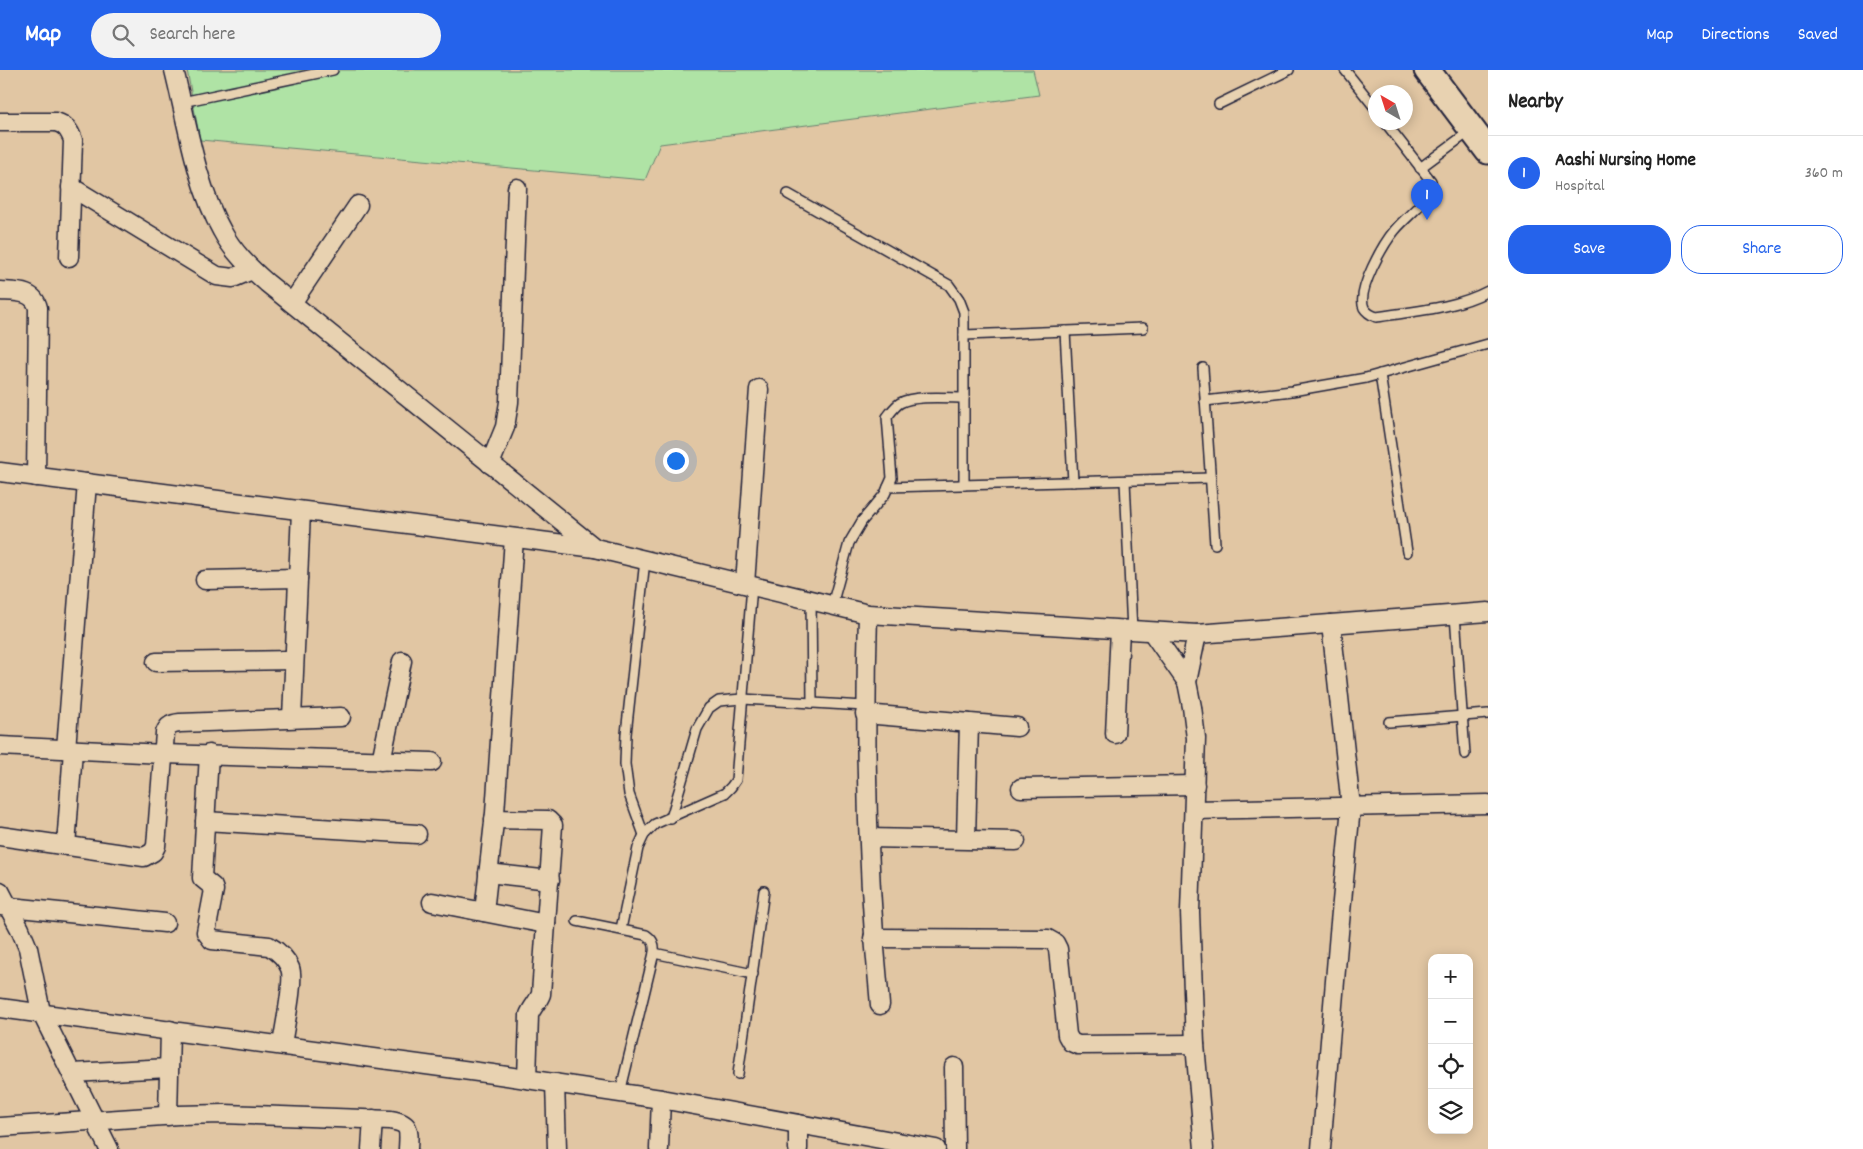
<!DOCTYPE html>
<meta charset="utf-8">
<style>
:root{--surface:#fff;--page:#f2f2f2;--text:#222;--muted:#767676;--line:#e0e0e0;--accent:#2563eb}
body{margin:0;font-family:Dekko,sans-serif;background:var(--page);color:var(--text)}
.controls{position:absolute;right:15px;bottom:15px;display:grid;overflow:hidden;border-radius:10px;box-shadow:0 2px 12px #0003}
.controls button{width:45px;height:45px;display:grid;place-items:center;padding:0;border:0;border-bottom:1px solid var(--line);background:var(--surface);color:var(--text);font:25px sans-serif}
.compass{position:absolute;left:1368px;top:15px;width:45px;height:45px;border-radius:50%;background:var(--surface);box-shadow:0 2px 12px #0003;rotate:321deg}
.you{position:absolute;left:675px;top:390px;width:18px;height:18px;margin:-12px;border:4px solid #fff;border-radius:50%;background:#1a73e8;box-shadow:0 0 0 8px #1a73e833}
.badge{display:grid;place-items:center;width:32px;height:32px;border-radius:50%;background:var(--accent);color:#fff;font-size:16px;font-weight:700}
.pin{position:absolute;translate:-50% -41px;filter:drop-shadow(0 1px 2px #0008)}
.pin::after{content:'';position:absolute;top:26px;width:18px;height:15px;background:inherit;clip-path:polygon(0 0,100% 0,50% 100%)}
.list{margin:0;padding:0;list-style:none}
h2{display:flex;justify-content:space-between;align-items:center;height:65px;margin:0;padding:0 20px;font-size:21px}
h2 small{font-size:16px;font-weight:400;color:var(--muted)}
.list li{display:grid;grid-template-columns:32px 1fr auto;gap:15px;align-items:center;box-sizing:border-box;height:75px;padding:0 20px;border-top:1px solid var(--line)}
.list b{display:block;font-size:19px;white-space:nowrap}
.list p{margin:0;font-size:16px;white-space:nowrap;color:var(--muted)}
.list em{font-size:16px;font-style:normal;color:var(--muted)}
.actions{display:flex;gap:10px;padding:15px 20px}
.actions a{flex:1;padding:11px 0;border:1px solid var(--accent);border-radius:20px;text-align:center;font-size:18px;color:var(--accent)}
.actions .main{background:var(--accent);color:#fff}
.icon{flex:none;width:28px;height:28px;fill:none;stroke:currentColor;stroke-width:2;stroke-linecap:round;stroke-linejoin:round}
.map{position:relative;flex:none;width:1488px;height:1079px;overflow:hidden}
header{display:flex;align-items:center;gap:30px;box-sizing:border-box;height:70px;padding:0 25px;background:var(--accent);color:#fff}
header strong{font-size:24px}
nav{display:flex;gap:28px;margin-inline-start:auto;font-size:18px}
.search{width:350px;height:45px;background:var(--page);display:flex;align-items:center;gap:12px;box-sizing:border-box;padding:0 18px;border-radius:28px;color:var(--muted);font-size:19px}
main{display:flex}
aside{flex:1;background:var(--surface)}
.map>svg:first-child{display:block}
</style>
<header>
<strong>Map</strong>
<div class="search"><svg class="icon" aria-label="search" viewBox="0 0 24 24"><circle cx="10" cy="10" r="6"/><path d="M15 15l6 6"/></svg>Search here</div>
<nav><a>Map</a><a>Directions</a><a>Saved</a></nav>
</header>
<main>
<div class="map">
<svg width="1488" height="1079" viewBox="0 0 1488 1079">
<rect width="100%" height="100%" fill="#e1c6a3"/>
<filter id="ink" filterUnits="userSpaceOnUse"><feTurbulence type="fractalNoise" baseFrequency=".02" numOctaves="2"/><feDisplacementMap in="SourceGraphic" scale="10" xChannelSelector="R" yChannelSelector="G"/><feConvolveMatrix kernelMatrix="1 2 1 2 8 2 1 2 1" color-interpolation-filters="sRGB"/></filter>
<g filter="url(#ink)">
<polygon fill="#afe3a5" stroke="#688270" points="187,0 1033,0 1039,25 660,74 645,110 200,70"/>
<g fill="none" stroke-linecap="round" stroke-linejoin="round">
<g stroke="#22223b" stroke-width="12">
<g id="lane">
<polyline points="1345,0 1376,39"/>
<polyline points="182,32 333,0"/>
<polyline points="1219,34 1289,0"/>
<path d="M1385 52 1431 111 1432 119C1423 135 1407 146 1395 160 1384 173 1356 221 1364 238 1367 243 1371 245 1376 247 1414 241 1454 239 1488 221"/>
<polyline points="1420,98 1470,61"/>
<polyline points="788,124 949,215 959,229 964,242 964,415"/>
<polyline points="1065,261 1073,412"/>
<polyline points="964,265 1143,258"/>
<polyline points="1203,298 1215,474"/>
<polyline points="1380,304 1407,482"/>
<polyline points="1205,331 1292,321 1366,308 1488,274"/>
<polyline points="1125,411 1132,561"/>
<polyline points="888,417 1211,408"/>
<polyline points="811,530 812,633"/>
<path d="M832 535 849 473 862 451 885 424 892 408 887 347C891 342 895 336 900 333 914 325 948 328 964 328"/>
<polyline points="1455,545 1465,684"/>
<polyline points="1389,652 1488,644"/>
<polyline points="671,748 697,659 709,638 719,631 742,629 865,636"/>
<polyline points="644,765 629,724 625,694 626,664 645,490"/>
<path d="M577 851 646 865C653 870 655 874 654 883L620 1023"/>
<polyline points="621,859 638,778 644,765 655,754 725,723 731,717 736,710 752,516"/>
<polyline points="654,883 753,904"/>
<polyline points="738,1004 764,821"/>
</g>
</g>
<g stroke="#22223b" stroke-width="21">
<g id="street">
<path d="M174 0C187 52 196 115 222 161 233 182 250 198 267 213L595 478"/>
<path d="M0 52H56C66 55 69 60 73 70L69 187"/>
<polyline points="71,117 217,206 233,208 252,200"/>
<path d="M0 221C15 222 34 220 38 238L36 407"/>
<polyline points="292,233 358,135"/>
<polyline points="490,394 505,357 509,332 517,118"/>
<polyline points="0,402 595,478 868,544 1197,564 1488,542"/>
<polyline points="205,510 298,508"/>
<polyline points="745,514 759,319"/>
<path d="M868 544C864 674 867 805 880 935"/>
<polyline points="1152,562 1187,612"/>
<polyline points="1197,564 1187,612 1192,637 1196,668 1190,842 1195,974 1204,1079"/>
<polyline points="156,592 294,590"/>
<polyline points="865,644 1017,657"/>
<polyline points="292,648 301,441"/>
<polyline points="1115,664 1120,560"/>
<polyline points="0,676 163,684 432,692"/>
<polyline points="66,679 87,413"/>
<path d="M209 684 202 808 213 817 214 820 206 862 212 870 269 876C278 881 286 888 290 898 295 910 284 959 282 975"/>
<polyline points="381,691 402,591"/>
<polyline points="1021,718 1195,715"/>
<polyline points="1194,740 1488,734"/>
<path d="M494 749 548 750 553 755 541 924C538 932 532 937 529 945L527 1009"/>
<polyline points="205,751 417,764"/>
<path d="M0 766 144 787 153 782 156 776 165 663C168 655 172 654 180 653L341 647"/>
<polyline points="869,768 1016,771"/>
<polyline points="966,769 969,653"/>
<polyline points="66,776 73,680"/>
<polyline points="488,803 550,810"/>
<polyline points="0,821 20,859 28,878 41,942 109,1079"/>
<polyline points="432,832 546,854"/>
<polyline points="1,836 165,853"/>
<polyline points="484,842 495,743 514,468"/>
<polyline points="873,868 1048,869 1055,873 1058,879 1067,965 1071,972 1078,975 1195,974"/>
<polyline points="0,938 493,1004 661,1029 936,1079"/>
<polyline points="954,997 955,1079"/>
<polyline points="72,1003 169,998"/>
<polyline points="555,1013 557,1079"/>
<polyline points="168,1046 170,960"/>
<path d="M0 1057 178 1045 224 1044 390 1050C411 1053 409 1060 408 1079"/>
<polyline points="371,1079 373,1049"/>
<polyline points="659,1079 661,1029"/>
<polyline points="798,1079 798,1054"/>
<polyline points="1321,1079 1339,863 1351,737 1331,554"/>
</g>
</g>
<g stroke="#22223b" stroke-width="29">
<polyline id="secondary" points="1427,0 1488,81"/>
</g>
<use href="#lane" stroke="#e8d2b1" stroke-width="9"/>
<use href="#street" stroke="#e8d2b1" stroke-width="18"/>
<use href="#secondary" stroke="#e8d2b1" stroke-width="25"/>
</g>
</g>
</svg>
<div class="controls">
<button>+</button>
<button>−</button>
<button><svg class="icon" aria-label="locate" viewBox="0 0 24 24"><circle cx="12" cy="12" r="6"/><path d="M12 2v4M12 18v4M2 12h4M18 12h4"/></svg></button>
<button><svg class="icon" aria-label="layers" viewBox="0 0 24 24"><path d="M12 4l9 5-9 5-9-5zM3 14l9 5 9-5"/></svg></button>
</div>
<svg class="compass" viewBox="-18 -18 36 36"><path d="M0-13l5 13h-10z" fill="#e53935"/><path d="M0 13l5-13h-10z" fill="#767676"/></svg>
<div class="you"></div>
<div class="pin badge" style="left:1427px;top:150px">1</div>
</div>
<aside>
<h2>Nearby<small></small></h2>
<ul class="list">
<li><span class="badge">1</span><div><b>Aashi Nursing Home</b><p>Hospital</p></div><em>360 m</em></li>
</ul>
<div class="actions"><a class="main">Save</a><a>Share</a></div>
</aside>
</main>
